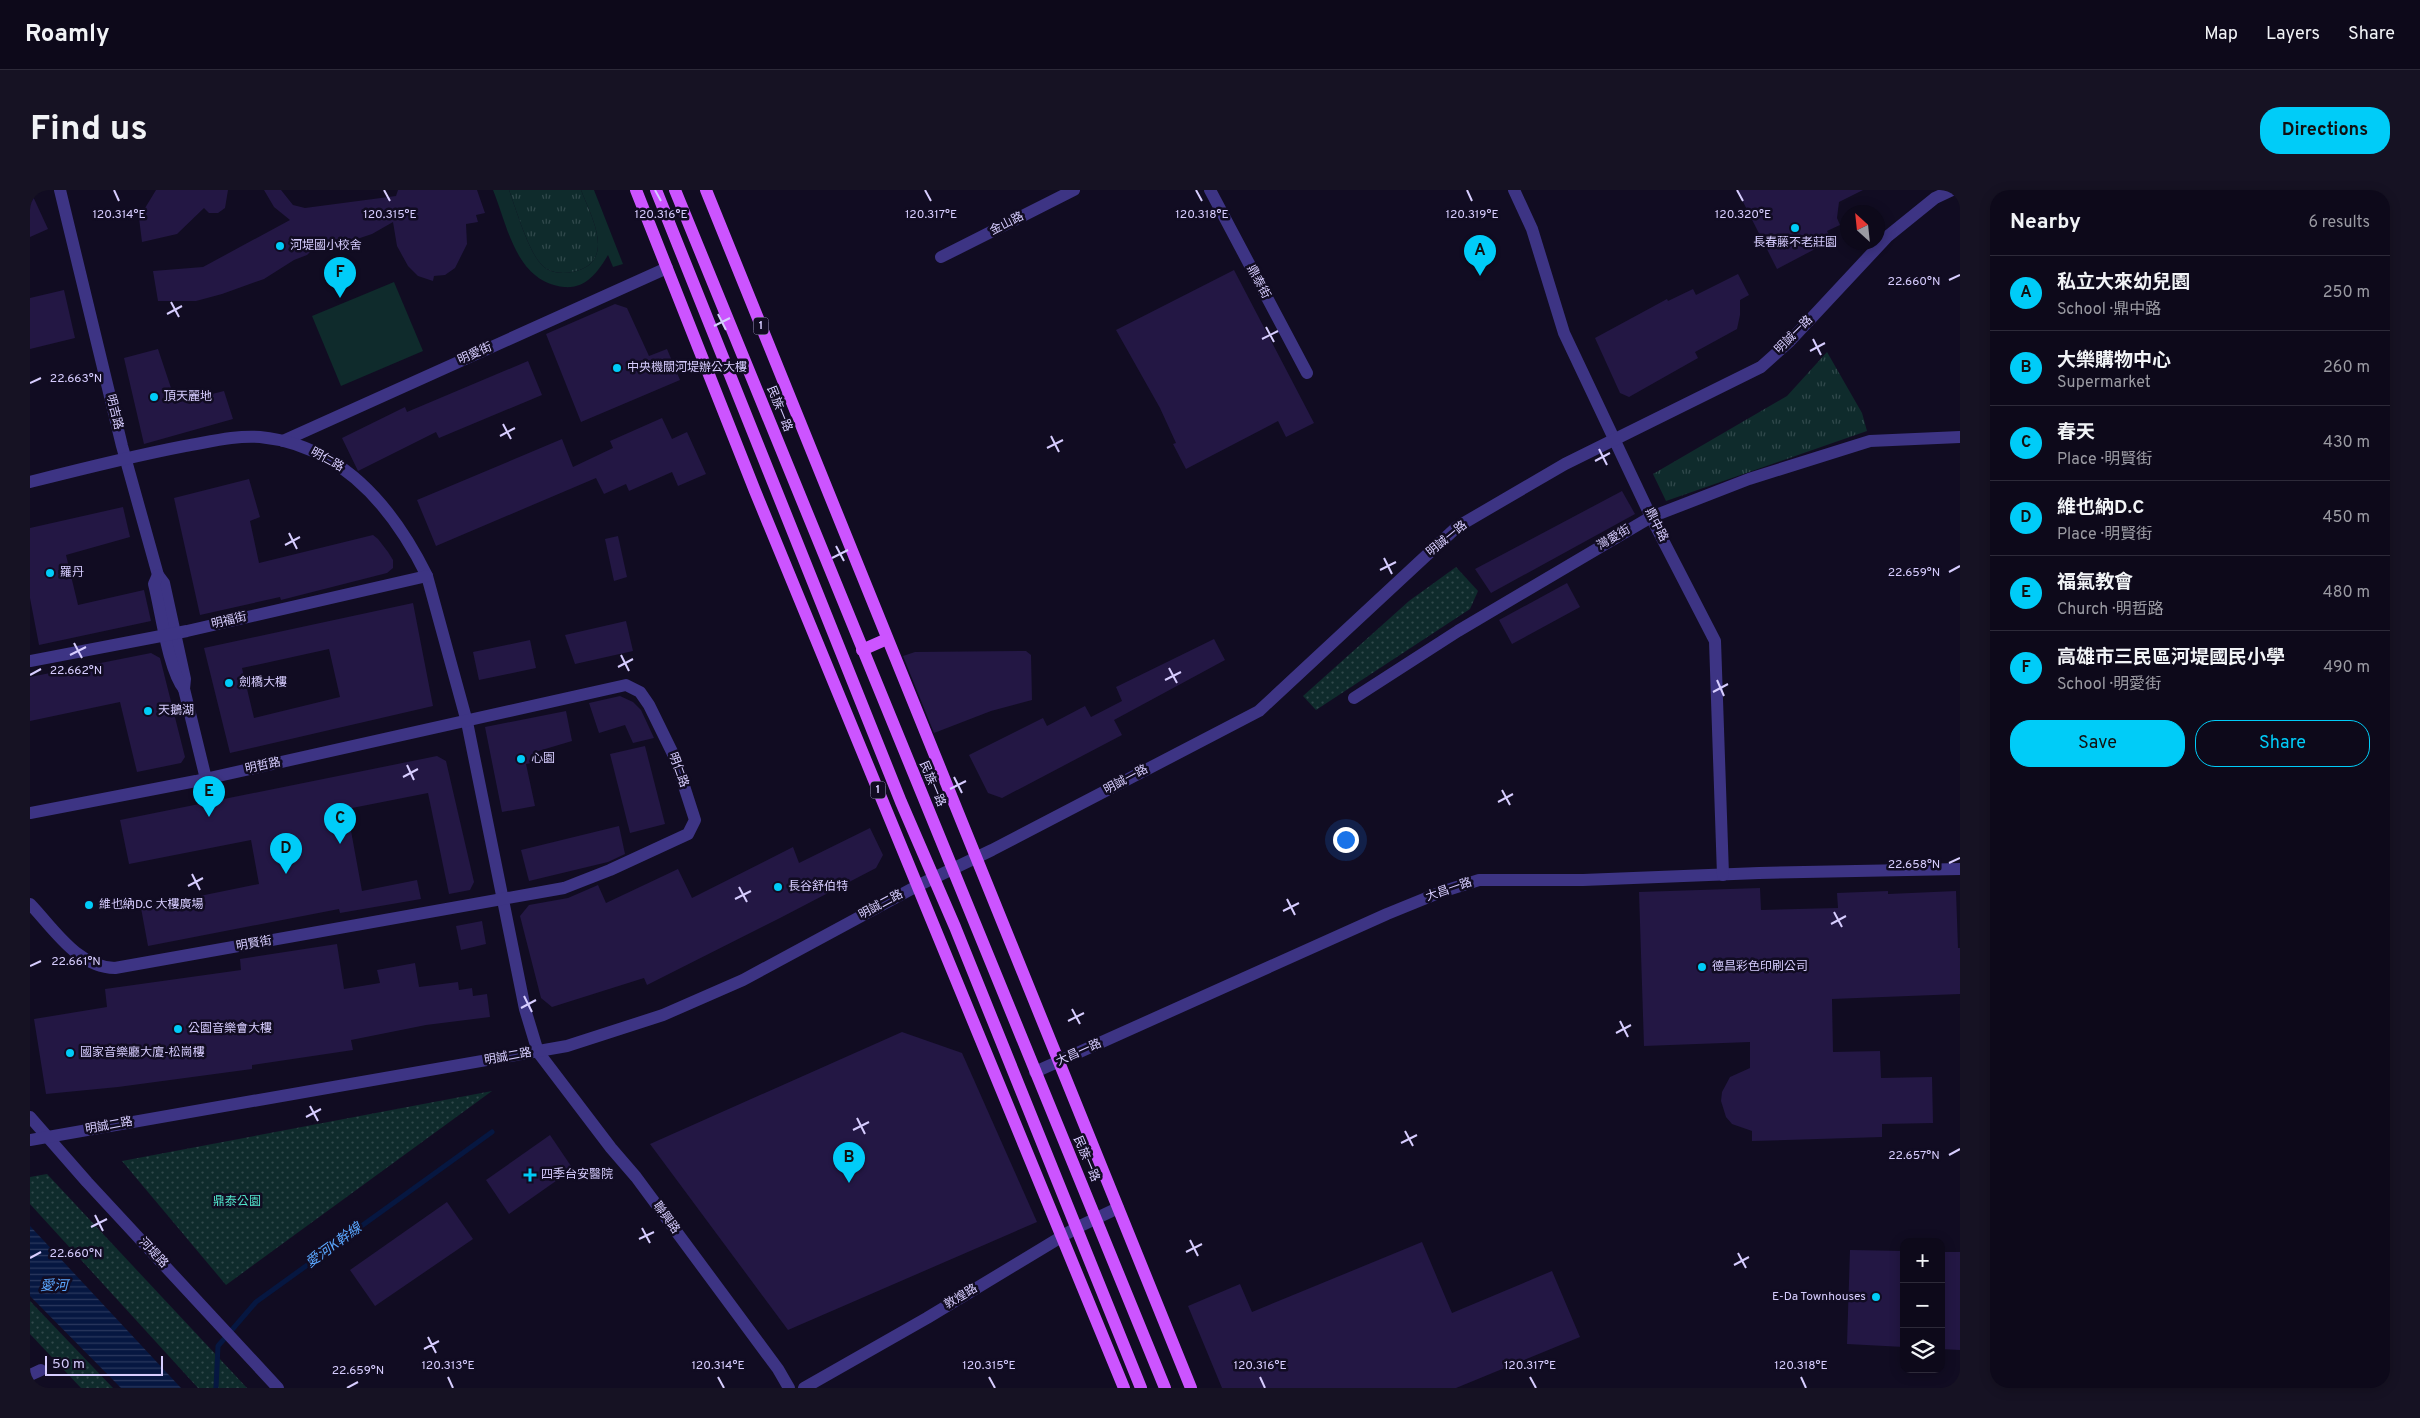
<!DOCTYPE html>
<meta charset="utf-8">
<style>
:root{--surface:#0d091a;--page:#161223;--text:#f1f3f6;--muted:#9a9aa2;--line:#2d2a39;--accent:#00ccf8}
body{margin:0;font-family:Overpass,"Noto Sans TC",sans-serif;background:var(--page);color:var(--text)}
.controls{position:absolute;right:15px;bottom:15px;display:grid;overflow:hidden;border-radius:10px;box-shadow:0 2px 12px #0003}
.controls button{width:45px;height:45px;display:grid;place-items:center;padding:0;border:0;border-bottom:1px solid var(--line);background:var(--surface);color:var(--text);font:25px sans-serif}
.compass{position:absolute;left:1810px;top:15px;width:45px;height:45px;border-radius:50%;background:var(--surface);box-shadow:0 2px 12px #0003;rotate:333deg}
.scale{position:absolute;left:15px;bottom:12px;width:118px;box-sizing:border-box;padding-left:5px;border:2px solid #d7cdff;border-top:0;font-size:14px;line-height:18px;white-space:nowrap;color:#d7cdff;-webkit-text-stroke:4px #110c22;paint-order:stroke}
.you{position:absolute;left:1315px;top:649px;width:18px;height:18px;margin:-12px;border:4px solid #fff;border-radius:50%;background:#1a73e8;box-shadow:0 0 0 8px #1a73e833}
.badge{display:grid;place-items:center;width:32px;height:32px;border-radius:50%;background:var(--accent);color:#111;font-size:16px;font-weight:700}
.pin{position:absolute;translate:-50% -41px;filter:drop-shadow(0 1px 2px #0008)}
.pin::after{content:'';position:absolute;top:26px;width:18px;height:15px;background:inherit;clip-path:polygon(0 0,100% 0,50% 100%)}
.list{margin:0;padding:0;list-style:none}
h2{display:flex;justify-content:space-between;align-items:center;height:65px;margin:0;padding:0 20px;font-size:21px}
h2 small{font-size:16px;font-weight:400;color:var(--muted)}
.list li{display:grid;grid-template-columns:32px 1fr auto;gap:15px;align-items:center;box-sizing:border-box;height:75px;padding:0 20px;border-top:1px solid var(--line)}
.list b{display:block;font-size:19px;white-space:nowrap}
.list p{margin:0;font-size:16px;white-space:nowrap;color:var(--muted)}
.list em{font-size:16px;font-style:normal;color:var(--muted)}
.actions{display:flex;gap:10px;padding:15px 20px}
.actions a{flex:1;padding:11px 0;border:1px solid var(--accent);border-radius:20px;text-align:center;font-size:18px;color:var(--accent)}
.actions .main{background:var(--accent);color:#111}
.icon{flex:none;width:28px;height:28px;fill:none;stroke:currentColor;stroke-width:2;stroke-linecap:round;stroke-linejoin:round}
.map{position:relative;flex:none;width:1930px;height:1198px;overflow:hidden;border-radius:20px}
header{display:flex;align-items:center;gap:30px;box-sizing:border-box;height:70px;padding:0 25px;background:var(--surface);border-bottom:1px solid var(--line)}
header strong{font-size:24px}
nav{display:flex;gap:28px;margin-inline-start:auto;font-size:18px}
.intro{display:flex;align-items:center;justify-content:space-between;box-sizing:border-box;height:120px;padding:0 30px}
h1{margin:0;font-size:35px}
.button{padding:12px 22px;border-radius:20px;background:var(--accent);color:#111;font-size:18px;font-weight:700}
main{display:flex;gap:30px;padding:0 30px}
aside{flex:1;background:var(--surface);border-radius:20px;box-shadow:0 2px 12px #0003}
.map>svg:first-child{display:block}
</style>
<header>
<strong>Roamly</strong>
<nav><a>Map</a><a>Layers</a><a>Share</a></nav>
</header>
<div class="intro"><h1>Find us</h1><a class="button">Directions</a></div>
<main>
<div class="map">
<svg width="1930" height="1198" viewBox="0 0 1930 1198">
<defs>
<pattern id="grass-tufts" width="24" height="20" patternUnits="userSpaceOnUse" patternTransform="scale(1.25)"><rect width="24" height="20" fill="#0f2b2c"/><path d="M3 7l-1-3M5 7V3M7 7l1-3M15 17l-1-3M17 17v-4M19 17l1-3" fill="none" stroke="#31494c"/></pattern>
<pattern id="park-dots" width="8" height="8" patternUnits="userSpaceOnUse" patternTransform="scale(1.25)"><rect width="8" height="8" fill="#0f2b2c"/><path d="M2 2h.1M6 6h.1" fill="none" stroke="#31494c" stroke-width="1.8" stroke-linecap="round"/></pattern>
<pattern id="water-rules" width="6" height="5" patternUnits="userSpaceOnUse" patternTransform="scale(1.25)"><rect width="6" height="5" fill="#061741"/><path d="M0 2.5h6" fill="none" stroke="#2a385e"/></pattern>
</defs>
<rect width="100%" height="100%" fill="#110c22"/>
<g fill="url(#grass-tufts)">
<path d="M479 0H551C561 26 588 73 542 82 533 84 520 83 513 76 499 64 486 19 479 0Z"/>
<polygon points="1797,162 1832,223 1837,241 1636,311 1623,284 1757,206"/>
</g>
<g fill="url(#park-dots)">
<polygon points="1426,377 1448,401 1440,419 1286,520 1273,506 1379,411"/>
<polygon points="462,901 196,1095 92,971"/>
<polygon points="17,984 217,1198 168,1198 0,1014 0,987"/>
<polygon points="0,1111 83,1198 51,1198 0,1144"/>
</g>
<g fill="#0f2b2c">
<path d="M463 0H479C486 19 499 64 513 76 520 83 532 84 542 82 588 73 561 26 551 0H564L593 74 583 77 578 65C568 82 556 99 534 97 486 92 478 37 463 0Z"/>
<polygon points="364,92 393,161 311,196 282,126"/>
</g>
<polygon fill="url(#water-rules)" points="0,1036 151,1198 91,1198 0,1106"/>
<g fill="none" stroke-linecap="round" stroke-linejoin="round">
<polyline stroke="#061741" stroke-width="5" points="186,1198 188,1156 226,1112 462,942"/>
</g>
<g fill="#231744" fill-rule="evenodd">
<polygon points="0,0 18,39 0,47"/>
<polygon points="126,0 198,0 195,18 188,23 179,23 174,18 147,44 112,52 109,28"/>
<polygon points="234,0 251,0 263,15 275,18 366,6 368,0 447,0 455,23 446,25 448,32 436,34 437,54 425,78 415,85 404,86 403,91 388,86 378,76 367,56 363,32 342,44 306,56 287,55 277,65 264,70 234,89 192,104 166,111 128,111 123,81 173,77 260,30 244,17"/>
<polygon points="1707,0 1833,0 1809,12 1807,28 1810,35 1797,41 1800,47 1785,54 1787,58 1747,79"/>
<polygon points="1204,80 1284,233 1256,247 1248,231 1156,279 1143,254 1146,253 1130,218 1086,140"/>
<polygon points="1708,84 1719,105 1710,110 1710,125 1707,139 1665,162 1668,168 1599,207 1590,203 1565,148 1637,109 1638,111 1663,99 1666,105"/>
<polygon points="34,100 45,148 0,159 0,108"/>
<polygon points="585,114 597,118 619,166 637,159 650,190 551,232 516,144"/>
<polygon points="128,159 146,213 194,201 203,229 114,254 94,168"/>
<polygon points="498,171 512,205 409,248 406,242 328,281 312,248 375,217 377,222"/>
<polygon points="632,228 642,249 657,242 676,284 648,296 642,282 599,301 596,294 574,304 566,288 406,356 387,310 532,249 543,277 583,258 580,251"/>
<polygon points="219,289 230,327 220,331 229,373 343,345 348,349 358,362 363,370 363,378 357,383 251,410 250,407 170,425 144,308"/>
<polygon points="1592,301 1605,324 1461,403 1445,379"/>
<polygon points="93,317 100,347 36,365 48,415 114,400 121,431 9,455 0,408 0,338"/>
<polygon points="588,346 597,387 584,391 575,349"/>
<polygon points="1537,393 1550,417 1482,454 1469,430"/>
<path d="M383 413 403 516 200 563 174 458ZM299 459 310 507 224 528 212 478Z"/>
<polygon points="596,431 603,461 545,474 535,445"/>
<polygon points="1184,449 1195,470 1084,530 1092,545 972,608 958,603 939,565 1013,528 1017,536 1055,516 1061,527 1092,511 1086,497"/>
<polygon points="500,450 506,478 449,490 443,462"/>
<polygon points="996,461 1001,465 1002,510 961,521 904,543 873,466 885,462"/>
<polygon points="121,463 130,468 155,567 151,573 107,582 90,512 0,531 0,487"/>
<polygon points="590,506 603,512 611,520 624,548 603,553 595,535 569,543 559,513"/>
<polygon points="536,521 542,551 505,562 507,572 496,574 505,616 472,622 455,537"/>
<polygon points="615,556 635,634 600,643 580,564"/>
<polygon points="407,566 416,571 444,692 440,700 419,704 398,603 317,619 332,701 387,690 391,709 310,723 309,719 118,756 111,718 229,694 221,650 99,674 90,630"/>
<polygon points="589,636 595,664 578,672 499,691 491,660"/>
<polygon points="840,638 853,665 846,678 750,728 617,795 614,788 522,817 511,808 490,726 499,715 538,708 568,695 576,713 648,679 662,708 763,657 769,673"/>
<polygon points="1730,698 1731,720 1808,718 1807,703 1858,701 1858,704 1926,701 1928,758 1930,758 1930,804 1802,809 1803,862 1850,861 1851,888 1902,887 1903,933 1852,934 1852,947 1722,951 1722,941 1702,934 1696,927 1691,911 1692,902 1700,887 1720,878 1720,852 1614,856 1609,702"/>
<polygon points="452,731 456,754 431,760 426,736"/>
<polygon points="307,754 314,799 350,793 347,780 385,773 389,797 428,792 429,800 442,798 443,806 457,804 460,827 396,835 321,850 323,860 222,875 222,879 88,897 16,904 4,829 77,817 75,799 211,780 210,769"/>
<polygon points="872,842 932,863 1007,1032 758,1140 620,954"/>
<polygon points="520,945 543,979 479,1024 456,990"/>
<polygon points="417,1012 443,1049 345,1116 320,1080"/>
<polygon points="1392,1052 1422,1123 1522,1081 1550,1147 1426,1198 1192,1198 1158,1116 1210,1094 1222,1122"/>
<polygon points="1820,1060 1874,1061 1874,1157 1817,1154"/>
<polygon points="1911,1062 1930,1062 1930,1160 1911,1159"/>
</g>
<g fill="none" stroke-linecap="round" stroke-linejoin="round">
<g stroke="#3d3484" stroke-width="12">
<polyline points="30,0 92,256 128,385 134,393 155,489 154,499 176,589"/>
<polyline points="1180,0 1277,183"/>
<polyline points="911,67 1044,0"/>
<polyline points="253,251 637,78"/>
<path d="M0 292C51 279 103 266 155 256 179 252 206 245 230 247 311 255 363 317 397 386L437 532 495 819 508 862 581 958 606 987 748 1179 759 1198"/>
<path d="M128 385 124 394C131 421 138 479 154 499"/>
<polyline points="0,471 157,441 397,386"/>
<polyline points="1324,508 1428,441 1621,327 1719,289 1840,251 1930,247"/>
<path d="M0 623 166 591 596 495 610 502 619 515 645 568 665 630 658 644 580 680 534 698 85 778C47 777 24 739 0 714"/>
<polyline points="1005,882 1357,724 1411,702 1449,690 1553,690 1729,683 1930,679"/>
<polyline points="0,927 57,992 248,1198"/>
<polyline points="0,1185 11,1180"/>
<polyline points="774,1198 897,1128 1046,1038 1088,1018"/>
</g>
<g stroke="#3d3484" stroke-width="12">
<polyline points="1484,0 1502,39 1534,143 1621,327 1685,451 1693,685"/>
<polyline points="0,950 537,856 633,825 713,790 887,696 962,660 1229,521 1427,337 1535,274 1731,177 1760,151 1858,46 1905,8 1922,0"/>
</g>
<g stroke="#cc54ff" stroke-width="12">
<polyline points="606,0 725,301 1094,1198"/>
<polyline points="626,0 871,612 925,737 1111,1198"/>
<polyline points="645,0 1135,1198"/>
<polyline points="676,0 1161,1198"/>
<polyline points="832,460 857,449"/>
</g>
</g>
<path fill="none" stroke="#d7cdff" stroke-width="2" d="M84 0 89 11M354 0 360 11M625 0 631 11M895 0 901 11M1166 0 1172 11M1437 0 1442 11M1707 0 1713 11M1919 90 1930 85M141 112 149 127M137 124 152 116M688 124 696 140M684 136 700 128M1236 137 1244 152M1232 149 1248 141M1783 149 1791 165M1780 161 1795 153M0 193 11 188M473 234 481 249M470 246 485 238M1021 246 1029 262M1017 258 1033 250M1569 259 1577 275M1565 271 1580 263M259 343 267 359M255 355 270 347M806 356 814 371M802 368 818 360M1354 368 1362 384M1350 380 1366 372M1919 382 1930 376M44 453 52 468M40 465 56 457M591 465 599 481M588 477 603 469M1139 478 1147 493M0 485 11 479M1135 490 1151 482M1687 490 1694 506M1683 502 1698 494M377 575 384 590M373 587 388 579M924 587 932 603M920 599 936 591M1472 600 1480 615M1468 612 1483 604M1919 673 1930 668M162 684 170 700M158 696 173 688M709 697 717 712M705 709 721 701M1257 709 1265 725M1253 721 1269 713M1804 722 1812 737M1801 734 1816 726M0 776 11 771M494 806 502 822M491 818 506 810M1042 819 1050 834M1038 831 1054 823M1590 831 1598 847M1586 843 1601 835M280 916 288 931M276 927 291 919M827 928 835 944M823 940 839 932M1375 941 1383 956M1371 953 1387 945M1919 965 1930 959M65 1025 73 1041M61 1037 77 1029M612 1038 620 1053M609 1049 624 1042M1160 1050 1168 1066M1156 1062 1172 1054M1708 1063 1716 1078M0 1068 11 1062M1704 1075 1719 1067M398 1147 406 1163M394 1159 409 1151M418 1187 423 1198M688 1187 694 1198M959 1187 965 1198M1230 1187 1235 1198M1500 1187 1506 1198M1771 1187 1776 1198M317 1198 328 1192"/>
<g fill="#00ccf8" stroke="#110c22" stroke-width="2">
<circle cx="1765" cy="38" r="5"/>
<circle cx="250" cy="56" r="5"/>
<circle cx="587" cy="178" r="5"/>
<circle cx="124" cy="207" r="5"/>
<circle cx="20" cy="383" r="5"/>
<circle cx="199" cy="493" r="5"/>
<circle cx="118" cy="521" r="5"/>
<circle cx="491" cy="569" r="5"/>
<circle cx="748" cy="697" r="5"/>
<circle cx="59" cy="715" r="5"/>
<circle cx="1672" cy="777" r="5"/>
<circle cx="148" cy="839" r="5"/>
<circle cx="40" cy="863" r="5"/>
<path d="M497.5 977.5h5v5h5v5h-5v5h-5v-5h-5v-5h5z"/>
<circle cx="1846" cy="1107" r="5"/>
</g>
<g text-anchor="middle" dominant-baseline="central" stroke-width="5" stroke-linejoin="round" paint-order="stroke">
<g fill="#110c22" stroke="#9c93bd" stroke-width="1">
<rect x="723.5" y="127.5" width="15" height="17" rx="4"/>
<rect x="840.5" y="591.5" width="15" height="17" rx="4"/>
</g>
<g font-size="11" font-weight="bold" fill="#d7cdff">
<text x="731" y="136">1</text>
<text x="848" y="600">1</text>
</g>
<g font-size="12" fill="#d7cdff" stroke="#110c22">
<text transform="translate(977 34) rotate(-27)">金山路</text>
<text transform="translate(1228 92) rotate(62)">鼎泰街</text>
<text transform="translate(1764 145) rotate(-45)">明誠一路</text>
<text transform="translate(445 164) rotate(-24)">明愛街</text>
<text transform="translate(749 219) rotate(68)">民族一路</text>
<text transform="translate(84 222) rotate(76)">明吉路</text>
<text transform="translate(297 270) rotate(29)">明仁路</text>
<text transform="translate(1626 335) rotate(63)">鼎中路</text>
<text transform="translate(1584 348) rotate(-31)">灣愛街</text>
<text transform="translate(1417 349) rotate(-39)">明誠一路</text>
<text transform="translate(199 431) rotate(-13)">明福街</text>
<text transform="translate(233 576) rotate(-12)">明哲路</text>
<text transform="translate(648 580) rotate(70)">明仁路</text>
<text transform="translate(1096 590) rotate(-28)">明誠一路</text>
<text transform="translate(902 594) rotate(67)">民族一路</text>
<text transform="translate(1419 700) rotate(-19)">大昌一路</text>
<text transform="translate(851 715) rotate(-28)">明誠二路</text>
<text transform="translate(224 754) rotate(-10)">明賢街</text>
<text transform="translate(1049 863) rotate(-24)">大昌一路</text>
<text transform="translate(478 867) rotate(-10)">明誠二路</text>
<text transform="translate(79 936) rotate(-10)">明誠二路</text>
<text transform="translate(1056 969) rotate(67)">民族一路</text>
<text transform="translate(636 1028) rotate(54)">聯興路</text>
<text transform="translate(123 1063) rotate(47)">河堤路</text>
<text transform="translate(931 1107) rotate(-31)">敦煌路</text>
</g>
<g font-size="12" fill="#d7cdff" stroke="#110c22" text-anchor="start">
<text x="1765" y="53" text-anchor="middle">長春藤不老莊園</text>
<text x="260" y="56">河堤國小校舍</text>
<text x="597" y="178">中央機關河堤辦公大樓</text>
<text x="134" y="207">頂天麗地</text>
<text x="30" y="383">羅丹</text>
<text x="209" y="493">劍橋大樓</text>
<text x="128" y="521">天鵝湖</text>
<text x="501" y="569">心園</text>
<text x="758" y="697">長谷舒伯特</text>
<text x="69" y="715">維也納D.C 大樓廣場</text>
<text x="1682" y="777">德昌彩色印刷公司</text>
<text x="158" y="839">公園音樂會大樓</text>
<text x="50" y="863">國家音樂廳大廈-松崗樓</text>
<text x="511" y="985">四季台安醫院</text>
<text x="1836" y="1107" text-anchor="end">E-Da Townhouses</text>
</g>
<g font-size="12" fill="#52e6cc" stroke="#110c22">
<text x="207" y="1012">鼎泰公園</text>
</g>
<g font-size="14" font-style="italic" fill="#5ba7ff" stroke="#110c22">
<text transform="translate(304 1056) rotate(-36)">愛河K幹線</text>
<text x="24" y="1096">愛河</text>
</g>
</g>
<g font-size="12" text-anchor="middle" fill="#d7cdff" stroke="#110c22" stroke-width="5" stroke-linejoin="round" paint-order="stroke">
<text x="89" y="28">120.314°E</text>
<text x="360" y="28">120.315°E</text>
<text x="631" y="28">120.316°E</text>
<text x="901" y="28">120.317°E</text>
<text x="1172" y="28">120.318°E</text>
<text x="1442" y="28">120.319°E</text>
<text x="1713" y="28">120.320°E</text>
<text x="1884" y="95">22.660°N</text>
<text x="46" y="192">22.663°N</text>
<text x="1884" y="386">22.659°N</text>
<text x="46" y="484">22.662°N</text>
<text x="1884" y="678">22.658°N</text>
<text x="46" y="775">22.661°N</text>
<text x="1884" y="969">22.657°N</text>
<text x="46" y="1067">22.660°N</text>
<text x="418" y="1179">120.313°E</text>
<text x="688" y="1179">120.314°E</text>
<text x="959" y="1179">120.315°E</text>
<text x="1230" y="1179">120.316°E</text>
<text x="1500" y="1179">120.317°E</text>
<text x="1771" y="1179">120.318°E</text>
<text x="328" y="1184">22.659°N</text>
</g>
</svg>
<div class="controls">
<button>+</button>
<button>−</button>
<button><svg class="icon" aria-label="layers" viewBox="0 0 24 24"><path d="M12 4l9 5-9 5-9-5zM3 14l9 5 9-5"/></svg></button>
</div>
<svg class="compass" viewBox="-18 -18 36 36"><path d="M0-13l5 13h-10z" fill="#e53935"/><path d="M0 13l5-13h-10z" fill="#9a9aa2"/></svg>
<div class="scale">50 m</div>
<div class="you"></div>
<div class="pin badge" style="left:1450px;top:86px">A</div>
<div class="pin badge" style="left:819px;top:993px">B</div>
<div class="pin badge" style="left:310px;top:654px">C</div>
<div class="pin badge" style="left:256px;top:684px">D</div>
<div class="pin badge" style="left:179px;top:627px">E</div>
<div class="pin badge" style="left:310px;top:108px">F</div>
</div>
<aside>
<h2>Nearby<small>6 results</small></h2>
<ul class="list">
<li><span class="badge">A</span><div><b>私立大來幼兒園</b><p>School · 鼎中路</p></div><em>250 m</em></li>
<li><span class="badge">B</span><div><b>大樂購物中心</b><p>Supermarket</p></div><em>260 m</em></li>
<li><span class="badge">C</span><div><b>春天</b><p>Place · 明賢街</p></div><em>430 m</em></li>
<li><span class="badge">D</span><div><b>維也納D.C</b><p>Place · 明賢街</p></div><em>450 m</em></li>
<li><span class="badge">E</span><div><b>福氣教會</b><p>Church · 明哲路</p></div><em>480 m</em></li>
<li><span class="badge">F</span><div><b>高雄市三民區河堤國民小學</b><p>School · 明愛街</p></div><em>490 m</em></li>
</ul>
<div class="actions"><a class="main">Save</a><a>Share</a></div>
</aside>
</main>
